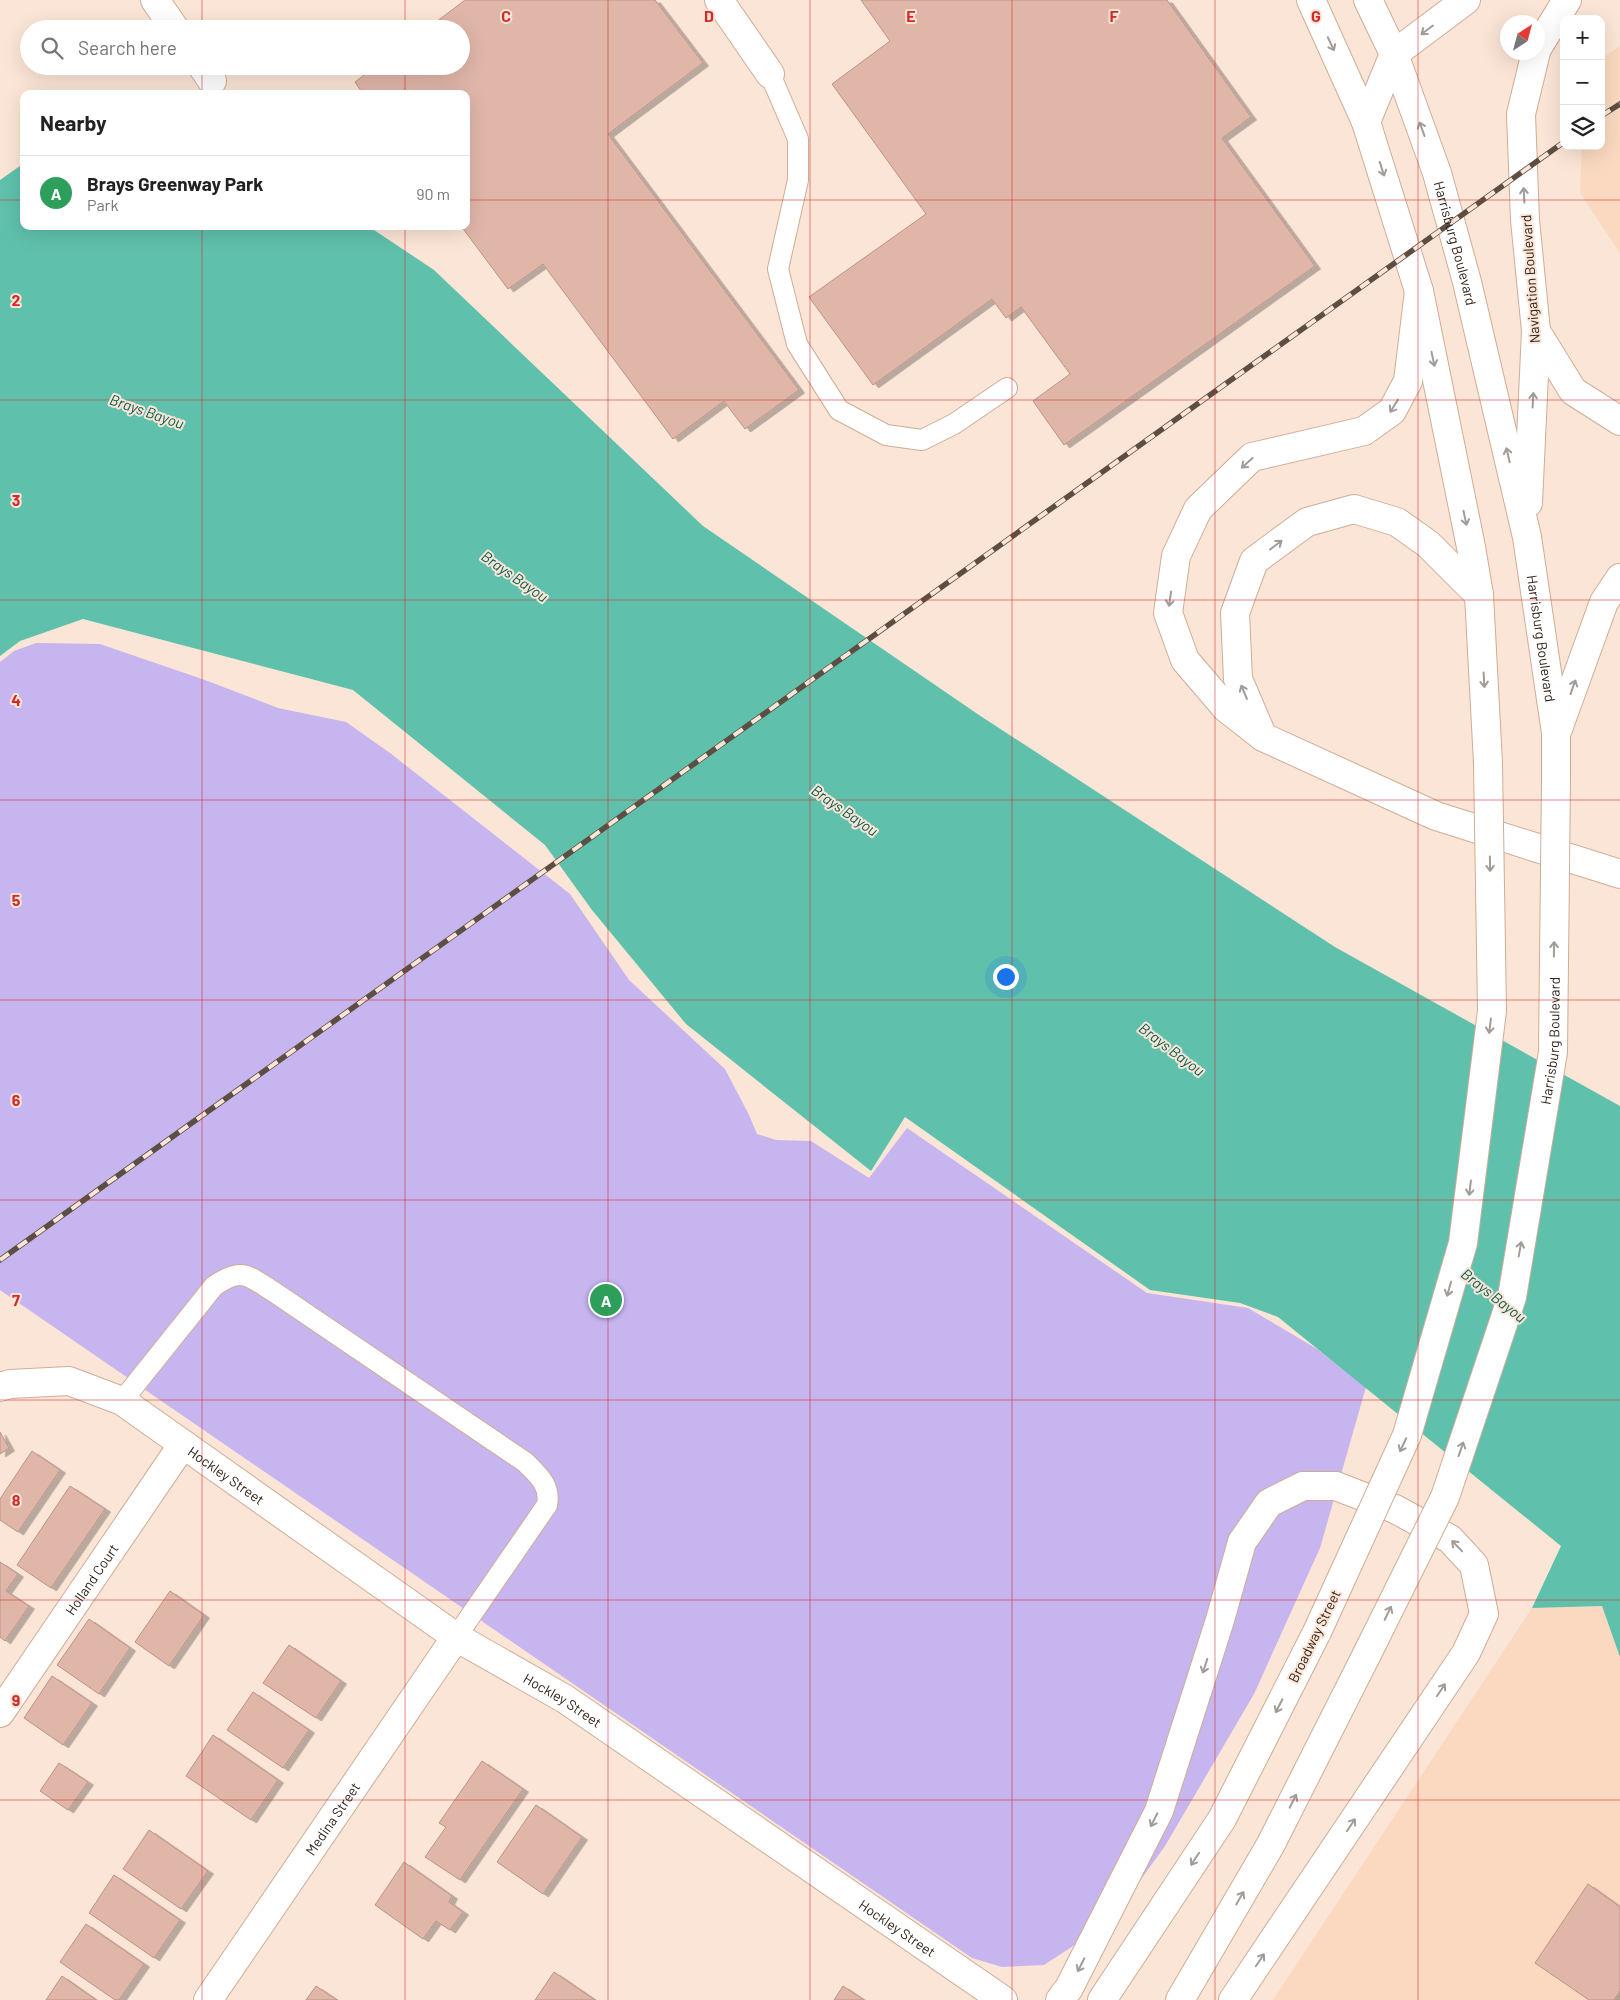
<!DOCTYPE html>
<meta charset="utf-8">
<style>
:root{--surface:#fff;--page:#f6f6f6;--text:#222;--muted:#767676;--line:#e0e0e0;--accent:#db2777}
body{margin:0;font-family:Barlow,sans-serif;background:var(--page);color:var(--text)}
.controls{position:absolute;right:15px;top:15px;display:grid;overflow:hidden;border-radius:10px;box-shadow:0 5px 20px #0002}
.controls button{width:45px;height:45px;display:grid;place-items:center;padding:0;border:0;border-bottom:1px solid var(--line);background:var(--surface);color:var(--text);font:25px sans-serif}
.compass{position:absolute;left:1500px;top:15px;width:45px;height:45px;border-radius:50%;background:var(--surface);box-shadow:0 5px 20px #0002;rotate:36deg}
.you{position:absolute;left:1005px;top:976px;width:18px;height:18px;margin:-12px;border:4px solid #fff;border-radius:50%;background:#1a73e8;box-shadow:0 0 0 8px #1a73e833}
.badge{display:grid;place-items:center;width:32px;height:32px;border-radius:50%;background:var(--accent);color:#fff;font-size:16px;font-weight:700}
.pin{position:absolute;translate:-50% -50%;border:2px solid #fff;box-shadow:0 1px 5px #0006}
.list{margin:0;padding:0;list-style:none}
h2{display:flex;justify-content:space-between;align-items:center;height:65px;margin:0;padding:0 20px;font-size:21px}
h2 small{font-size:16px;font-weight:400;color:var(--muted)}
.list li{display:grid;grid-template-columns:32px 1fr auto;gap:15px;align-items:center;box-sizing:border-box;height:75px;padding:0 20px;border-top:1px solid var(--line)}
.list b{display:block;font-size:19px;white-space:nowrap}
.list p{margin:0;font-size:16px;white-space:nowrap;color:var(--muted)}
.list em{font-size:16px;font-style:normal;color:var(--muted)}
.icon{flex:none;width:28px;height:28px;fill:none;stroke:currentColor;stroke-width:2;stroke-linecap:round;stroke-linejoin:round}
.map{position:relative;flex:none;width:1620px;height:2000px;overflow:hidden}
.search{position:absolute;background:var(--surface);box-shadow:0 5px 20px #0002;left:20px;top:20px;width:450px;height:55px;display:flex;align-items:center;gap:12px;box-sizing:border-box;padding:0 18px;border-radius:28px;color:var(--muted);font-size:19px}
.panel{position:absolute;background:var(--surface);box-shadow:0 5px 20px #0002;left:20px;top:90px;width:450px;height:140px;border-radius:10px}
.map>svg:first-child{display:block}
</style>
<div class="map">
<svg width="1620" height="2000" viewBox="0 0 1620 2000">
<defs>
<filter id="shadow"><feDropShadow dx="5.5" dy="3" stdDeviation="0" flood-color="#0004"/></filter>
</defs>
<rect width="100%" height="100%" fill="#fbe5d6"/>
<g fill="#fad9c0">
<polygon points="1620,46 1620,253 1580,193 1582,146 1601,146 1601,59"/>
<polygon points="1602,1606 1620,1657 1620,2000 1273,2000 1532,1608"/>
</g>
<polygon fill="#c6b5ef" points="36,643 100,644 205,680 278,708 346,722 390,753 570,894 629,980 725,1069 749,1115 757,1134 776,1140 811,1141 869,1178 907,1128 1147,1293 1248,1308 1317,1349 1366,1387 1320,1548 1254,1694 1165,1846 1110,1922 1044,1965 1002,1967 972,1958 0,1290 0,662 14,651"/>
<polygon fill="#5fc1ac" points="24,165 24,226 368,226 434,270 703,526 979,715 1335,947 1620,1106 1620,1657 1602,1606 1532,1608 1561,1546 1278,1317 1240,1303 1150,1290 905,1117 871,1171 686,1024 592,910 545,845 353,690 83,619 20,641 0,656 0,180 20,166"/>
<g fill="#e0b6a9" stroke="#bb9386" filter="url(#shadow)">
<polygon points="465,0 655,0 703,63 608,134 799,390 745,429 724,401 673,439 543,264 508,289 461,226 466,226 466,94 363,94 355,82 376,66 461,66 461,29 427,29"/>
<polygon points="861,0 1167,0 1251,117 1222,138 1315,266 1064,445 1033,401 1070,374 1021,307 1006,318 992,299 873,385 809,297 926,214 832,84 890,41"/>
<polygon points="0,1432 9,1448 0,1454"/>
<polygon points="32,1451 60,1470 18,1532 0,1520 0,1499"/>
<polygon points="70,1486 105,1509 51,1588 17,1565"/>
<polygon points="0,1562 18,1574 6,1591 29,1606 5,1641 0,1637"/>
<polygon points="170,1591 204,1615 169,1666 135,1642"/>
<polygon points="89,1619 130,1648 99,1694 57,1665"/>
<polygon points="289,1645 341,1681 316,1718 263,1683"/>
<polygon points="52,1676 92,1703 63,1745 24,1718"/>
<polygon points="253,1692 309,1730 283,1768 227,1730"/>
<polygon points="213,1735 278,1780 251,1820 186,1776"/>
<polygon points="482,1761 523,1789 460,1880 425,1857 446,1827 439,1823"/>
<polygon points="59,1763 88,1782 68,1810 40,1791"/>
<polygon points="536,1805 582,1837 543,1894 497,1862"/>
<polygon points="149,1830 208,1871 181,1909 123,1869"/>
<polygon points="404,1862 452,1896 449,1902 463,1912 450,1930 436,1921 423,1939 375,1905"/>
<polygon points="114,1875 180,1920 154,1958 89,1913"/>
<polygon points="1588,1884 1620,1907 1620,1991 1614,2000 1589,2000 1535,1963"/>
<polygon points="86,1924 144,1964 119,2000 115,2000 60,1962"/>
<polygon points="554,1972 595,2000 535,2000"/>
<polygon points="62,1976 96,2000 46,2000"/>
<polygon points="316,1986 337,2000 306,2000"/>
<polygon points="843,1986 864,2000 834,2000"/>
</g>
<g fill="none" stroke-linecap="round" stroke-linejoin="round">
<g stroke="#cfad95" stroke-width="22">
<g id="service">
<polyline points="770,74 798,139 798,180 778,269 797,344 839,410 886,435 922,440 954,424 1007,388"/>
<path d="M122 1401 214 1286C242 1267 247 1275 274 1292L525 1462C538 1475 551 1485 547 1505L456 1637"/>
</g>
</g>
<g stroke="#cfad95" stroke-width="30">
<g id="minor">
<polyline points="719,0 770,74"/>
<path id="s1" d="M0 1387 10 1384 69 1381 122 1401 456 1637 565 1699 1003 2000"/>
<path id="s2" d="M0 1713 183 1444"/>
<path id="s3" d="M208 2000 456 1637"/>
</g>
</g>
<g stroke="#cfad95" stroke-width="30">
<g id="tertiary">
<polyline points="155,0 175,29"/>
<polyline points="202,66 212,81"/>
</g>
</g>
<g stroke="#cfad95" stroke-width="30">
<g id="secondary">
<polyline points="1311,0 1366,122"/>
<polyline points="1368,0 1394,54"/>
</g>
</g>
<g stroke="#cfad95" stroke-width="30">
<g id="primary">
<polyline points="1466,0 1394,54 1366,122 1419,291 1471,547 1479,595 1488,763"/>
<polyline points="1538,47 1567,0"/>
<path id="s4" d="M1394 54 1437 173 1467 282 1527 537 1556 733V779"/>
<polyline points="1419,291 1408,381 1392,411 1364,431 1252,457 1198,509 1176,556 1168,613 1185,660 1226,708 1263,737 1436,816 1620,874"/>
<polyline points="1536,331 1573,391 1620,421"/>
<polyline points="1528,503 1536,331 1525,220 1521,114 1536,52"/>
<polyline points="1558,729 1604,602 1620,578"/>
<polyline points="1262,735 1238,679 1235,613 1254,561 1307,522 1354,509 1397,522 1428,544 1479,595"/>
<polyline points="1060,2000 1069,1988 1159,1811 1220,1620 1242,1542 1269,1503 1303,1486 1336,1486 1395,1509 1450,1539 1474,1565 1484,1614 1466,1653 1233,2000"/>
<polyline points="1102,2000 1222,1819 1317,1632"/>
<polyline points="1180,2000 1271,1844 1366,1656"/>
</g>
</g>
<use href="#service" stroke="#fff" stroke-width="20"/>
<use href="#minor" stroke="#fff" stroke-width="28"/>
<use href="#tertiary" stroke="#fff" stroke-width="28"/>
<use href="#secondary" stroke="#fff" stroke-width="28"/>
<use href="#primary" stroke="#fff" stroke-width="28"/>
<g stroke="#5d4e43" stroke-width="5.5">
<g id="rail">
<polyline points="1601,116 1620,104"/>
<polyline points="0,1260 1564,142"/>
</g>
</g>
<use href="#rail" stroke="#fbe5d6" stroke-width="4" stroke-dasharray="11" stroke-linecap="butt"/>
<g stroke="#cfad95" stroke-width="30" stroke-linecap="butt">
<g id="primary-bridge">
<polyline points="1317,1632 1407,1435 1463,1243 1492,1011 1488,763"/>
<path id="s5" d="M1366 1656 1445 1497 1512 1297 1553 1052 1556 779"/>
</g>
</g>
<use href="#primary-bridge" stroke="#fff" stroke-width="28"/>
</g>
<defs><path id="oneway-shaft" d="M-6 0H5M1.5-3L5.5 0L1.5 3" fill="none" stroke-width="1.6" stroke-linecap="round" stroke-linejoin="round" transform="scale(1.25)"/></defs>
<g stroke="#a29c98">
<use href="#oneway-shaft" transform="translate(1427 30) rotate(143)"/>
<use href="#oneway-shaft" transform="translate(1331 44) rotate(65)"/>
<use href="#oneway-shaft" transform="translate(1422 129) rotate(-110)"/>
<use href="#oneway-shaft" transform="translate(1382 169) rotate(72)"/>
<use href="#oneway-shaft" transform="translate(1524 195) rotate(-93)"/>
<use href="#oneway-shaft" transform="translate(1433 359) rotate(78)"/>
<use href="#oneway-shaft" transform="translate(1533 400) rotate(-87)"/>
<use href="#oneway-shaft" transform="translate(1394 406) rotate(122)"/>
<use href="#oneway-shaft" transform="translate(1508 455) rotate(-103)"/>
<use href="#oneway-shaft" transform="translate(1247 463) rotate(138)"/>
<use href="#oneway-shaft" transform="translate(1465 518) rotate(78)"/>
<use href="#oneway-shaft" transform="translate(1276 545) rotate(-37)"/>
<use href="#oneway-shaft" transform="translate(1170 599) rotate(98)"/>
<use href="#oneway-shaft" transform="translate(1484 680) rotate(87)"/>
<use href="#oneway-shaft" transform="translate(1573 687) rotate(-70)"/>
<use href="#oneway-shaft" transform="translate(1244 692) rotate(-113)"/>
<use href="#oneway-shaft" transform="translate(1490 864) rotate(89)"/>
<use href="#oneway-shaft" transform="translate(1554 949) rotate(-89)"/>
<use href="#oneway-shaft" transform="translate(1490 1026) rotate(97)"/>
<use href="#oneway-shaft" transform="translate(1470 1188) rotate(97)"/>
<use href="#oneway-shaft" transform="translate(1520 1249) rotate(-80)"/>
<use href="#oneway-shaft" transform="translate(1449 1289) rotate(106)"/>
<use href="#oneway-shaft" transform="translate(1403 1445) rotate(115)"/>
<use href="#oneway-shaft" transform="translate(1461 1449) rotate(-71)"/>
<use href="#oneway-shaft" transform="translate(1457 1546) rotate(-134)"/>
<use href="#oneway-shaft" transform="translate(1388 1613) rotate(-64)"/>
<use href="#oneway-shaft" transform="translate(1205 1666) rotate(108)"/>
<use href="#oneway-shaft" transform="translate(1441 1690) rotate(-56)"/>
<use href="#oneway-shaft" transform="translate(1279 1706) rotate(117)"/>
<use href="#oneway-shaft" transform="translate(1293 1801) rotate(-63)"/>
<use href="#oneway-shaft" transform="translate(1154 1820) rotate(117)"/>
<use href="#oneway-shaft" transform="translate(1351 1825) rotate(-56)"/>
<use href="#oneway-shaft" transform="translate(1195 1859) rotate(124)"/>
<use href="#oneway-shaft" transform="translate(1240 1898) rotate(-60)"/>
<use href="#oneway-shaft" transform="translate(1260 1960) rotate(-56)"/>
<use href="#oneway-shaft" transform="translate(1081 1965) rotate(117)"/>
</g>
<path fill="none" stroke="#d62828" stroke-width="1" stroke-opacity="0.55" d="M202 0V29M405 0V29M608 0V2000M810 0V2000M1012 0V2000M1215 0V2000M1418 0V2000M202 66V94M405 66V94M0 200H24M466 200H1620M202 226V2000M405 226V2000M0 400H1620M0 600H1620M0 800H1620M0 1000H1620M0 1200H1620M0 1400H1620M0 1600H1620M0 1800H1620"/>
<g text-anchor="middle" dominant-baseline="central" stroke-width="4" stroke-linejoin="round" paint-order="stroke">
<g font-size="14" fill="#302319" stroke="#fbe5d6">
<text stroke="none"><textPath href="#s4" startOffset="199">Harrisburg Boulevard</textPath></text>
<text transform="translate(1530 279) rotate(-94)">Navigation Boulevard</text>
<text stroke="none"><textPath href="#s4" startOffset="604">Harrisburg Boulevard</textPath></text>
<text stroke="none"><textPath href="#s5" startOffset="648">Harrisburg Boulevard</textPath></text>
<text stroke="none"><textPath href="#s1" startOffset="254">Hockley Street</textPath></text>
<text stroke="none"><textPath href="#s2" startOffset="162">Holland Court</textPath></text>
<text transform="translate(1314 1636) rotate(-64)">Broadway Street</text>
<text stroke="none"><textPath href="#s1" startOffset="659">Hockley Street</textPath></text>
<text stroke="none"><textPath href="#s3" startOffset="220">Medina Street</textPath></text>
<text stroke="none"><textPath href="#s1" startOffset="1064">Hockley Street</textPath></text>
</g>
<g font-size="15" font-style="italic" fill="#055b4e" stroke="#fbe5d6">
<text transform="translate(147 411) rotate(19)">Brays Bayou</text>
<text transform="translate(515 576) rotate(35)">Brays Bayou</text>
<text transform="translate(845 810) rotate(35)">Brays Bayou</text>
<text transform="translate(1172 1049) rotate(37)">Brays Bayou</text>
<text transform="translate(1494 1295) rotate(38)">Brays Bayou</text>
</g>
</g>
<g font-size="16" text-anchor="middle" font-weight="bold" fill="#d62828" stroke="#fbe5d6" stroke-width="4" stroke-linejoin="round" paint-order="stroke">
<text x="506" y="22">C</text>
<text x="709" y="22">D</text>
<text x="911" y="22">E</text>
<text x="1114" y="22">F</text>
<text x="1316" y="22">G</text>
<text x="16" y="306">2</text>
<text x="16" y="506">3</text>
<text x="16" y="706">4</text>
<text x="16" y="906">5</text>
<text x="16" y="1106">6</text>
<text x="16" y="1306">7</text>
<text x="16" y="1506">8</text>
<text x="16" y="1706">9</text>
</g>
</svg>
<div class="controls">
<button>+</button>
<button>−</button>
<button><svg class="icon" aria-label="layers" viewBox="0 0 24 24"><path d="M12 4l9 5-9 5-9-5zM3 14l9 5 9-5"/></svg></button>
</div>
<svg class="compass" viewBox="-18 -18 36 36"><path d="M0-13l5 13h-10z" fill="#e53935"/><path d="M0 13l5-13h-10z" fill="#767676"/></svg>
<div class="you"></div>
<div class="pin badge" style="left:606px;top:1300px;background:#2e9e5b">A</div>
<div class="search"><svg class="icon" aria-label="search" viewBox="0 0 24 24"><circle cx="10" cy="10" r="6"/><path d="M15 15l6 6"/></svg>Search here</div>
<section class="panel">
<h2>Nearby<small></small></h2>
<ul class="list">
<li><span class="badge" style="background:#2e9e5b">A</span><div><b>Brays Greenway Park</b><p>Park</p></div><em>90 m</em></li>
</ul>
</section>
</div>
